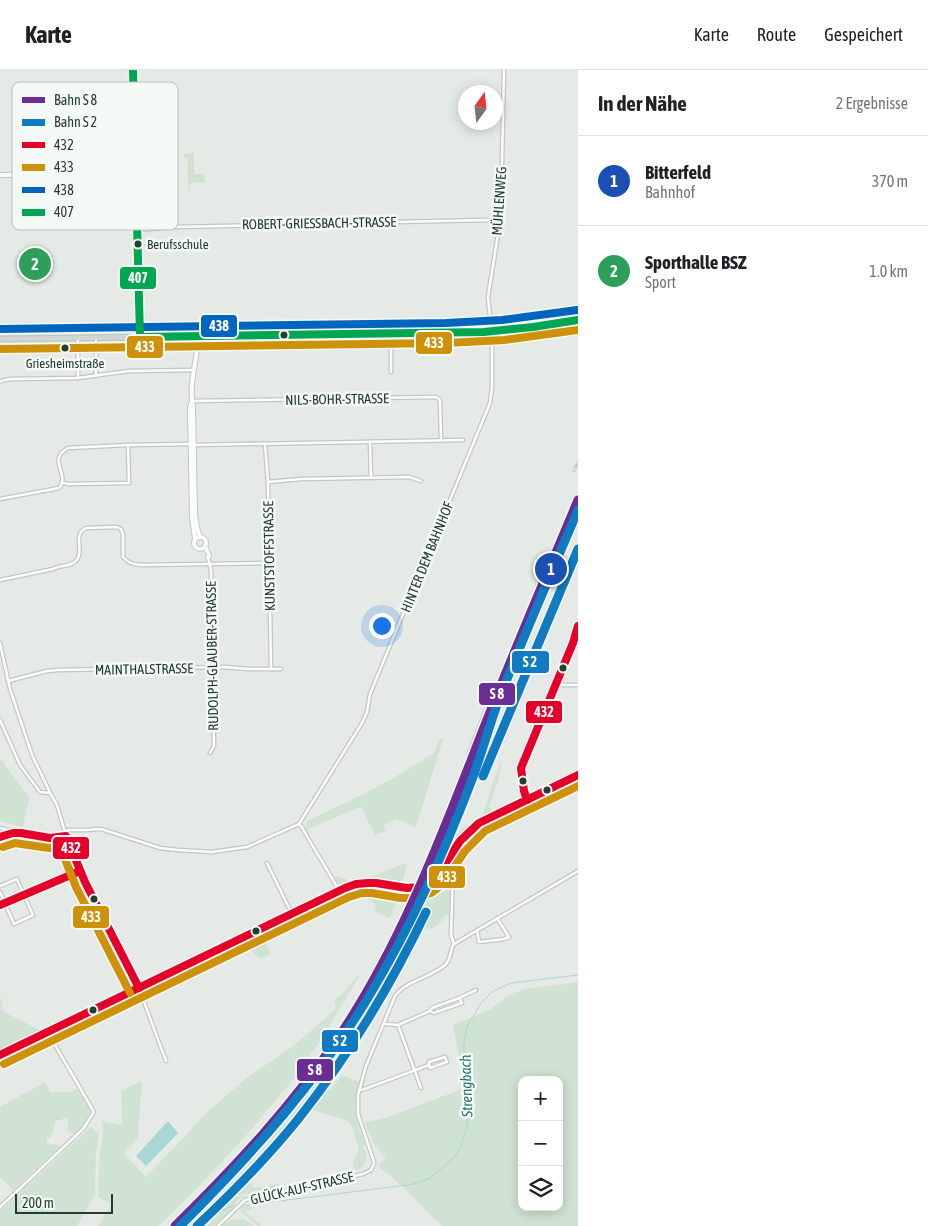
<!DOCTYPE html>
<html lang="de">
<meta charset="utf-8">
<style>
:root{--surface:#fff;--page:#f2f2f2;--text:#202124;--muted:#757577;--line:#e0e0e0;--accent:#d93025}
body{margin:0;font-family:"Asap Condensed",sans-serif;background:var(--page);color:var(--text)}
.controls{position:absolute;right:15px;bottom:15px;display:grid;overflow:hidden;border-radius:10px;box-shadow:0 2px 12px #0003}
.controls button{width:45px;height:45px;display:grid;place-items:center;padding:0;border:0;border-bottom:1px solid var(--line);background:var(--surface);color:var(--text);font:25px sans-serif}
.compass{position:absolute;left:458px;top:15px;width:45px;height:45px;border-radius:50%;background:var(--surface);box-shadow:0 2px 12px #0003;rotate:15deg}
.scale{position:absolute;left:15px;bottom:12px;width:98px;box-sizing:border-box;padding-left:5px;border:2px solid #243d32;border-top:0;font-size:14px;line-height:18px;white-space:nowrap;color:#243d32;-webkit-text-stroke:4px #f4f9f6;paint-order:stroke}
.you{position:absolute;left:381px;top:555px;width:18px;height:18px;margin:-12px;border:4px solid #fff;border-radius:50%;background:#1a73e8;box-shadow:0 0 0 8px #1a73e833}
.badge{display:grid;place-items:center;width:32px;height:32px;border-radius:50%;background:var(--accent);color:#fff;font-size:16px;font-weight:700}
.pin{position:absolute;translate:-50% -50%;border:2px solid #fff;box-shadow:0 1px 5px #0006}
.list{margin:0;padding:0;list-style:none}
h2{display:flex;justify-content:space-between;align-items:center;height:65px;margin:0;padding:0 20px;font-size:21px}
h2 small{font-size:16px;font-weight:400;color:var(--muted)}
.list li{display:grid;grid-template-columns:32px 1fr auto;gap:15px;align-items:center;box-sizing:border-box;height:90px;padding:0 20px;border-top:1px solid var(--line)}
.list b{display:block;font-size:19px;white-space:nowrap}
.list p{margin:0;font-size:16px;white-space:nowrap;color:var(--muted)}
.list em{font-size:16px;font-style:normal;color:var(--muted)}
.icon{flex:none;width:28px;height:28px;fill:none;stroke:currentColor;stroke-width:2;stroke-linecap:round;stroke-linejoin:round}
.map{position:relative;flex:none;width:578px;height:1156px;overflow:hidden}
header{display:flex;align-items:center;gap:30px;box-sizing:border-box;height:70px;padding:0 25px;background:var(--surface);border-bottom:1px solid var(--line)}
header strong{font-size:24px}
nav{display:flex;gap:28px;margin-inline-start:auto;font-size:18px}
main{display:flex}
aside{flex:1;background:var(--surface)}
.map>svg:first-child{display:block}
</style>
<header>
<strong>Karte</strong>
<nav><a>Karte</a><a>Route</a><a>Gespeichert</a></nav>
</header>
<main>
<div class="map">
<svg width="578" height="1156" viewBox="0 0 578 1156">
<rect width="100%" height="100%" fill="#e5eae7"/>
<g fill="#d0e2d2" fill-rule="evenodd">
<polygon points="194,83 194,104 204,104 205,112 190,113 189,128 187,88 184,88 184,84"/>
<polygon points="41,182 42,205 28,205 28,183"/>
<polygon points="578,241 578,247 533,254 517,254 523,245"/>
<polygon points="440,668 443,669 416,757 396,749 383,755 386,761 375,765 361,737 306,760 307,751 366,723 395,707 434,683"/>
<polygon points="0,688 29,728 23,757 0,751"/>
<path d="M502 689 499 709 489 737 493 741C475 751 465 759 451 775L448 774 454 766 463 758 483 744 492 715Z"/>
<path d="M403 794H407L402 812 403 815C391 812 380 808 367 808 362 809 343 814 340 814 339 813 336 809 335 808L337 806 351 811 373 806Z"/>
<path d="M444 802 446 805 451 804 450 845H445L442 851 435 857 422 860 407 871 370 937 320 1015 330 1021 342 1005 359 1012C351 1039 357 1051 365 1075L363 1076C367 1087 370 1093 357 1100L352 1096 359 1079 352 1056 348 1051 303 1037 286 1059 245 1105 254 1118 278 1114 279 1118 256 1123 219 1127V1130L223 1128 244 1126 238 1130 230 1141 213 1156H188L218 1127 263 1079 294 1043 317 1013 339 983 375 927 411 860 431 816 439 810Z"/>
<polygon points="361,817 379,817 400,822 390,849 374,840 377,835 357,821 350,822 298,846 295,846 349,821"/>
<polygon points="262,867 271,884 260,889 246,875"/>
<polygon points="362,901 321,970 291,1012 244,1068 200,1115 159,1156 98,1156 111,1134 98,1127 100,1083 103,1061 102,1051 122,1055 121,1021 142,1011 138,1069 124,1083 146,1107 188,1063 204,1045 249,1006 292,977 336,939 334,930 344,922"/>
<path d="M578 912V1156H443L430 1145 404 1118 379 1097V1095L386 1087 374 1075 365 1052 385 1048 465 1018 453 955 491 939 508 925 525 919ZM522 1010H559V1137H522Z"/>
<polygon points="0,926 4,942 40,960 0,981"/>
<polygon points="45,1012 50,1022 71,1022 77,1019 91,1041 82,1057 74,1065 67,1060 69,1051 64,1047 61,1051 56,1050 51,1067 47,1068 47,1075 55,1074 60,1077 13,1120 0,1107 0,1037"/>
<polygon points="91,1057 99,1064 96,1082 95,1125 77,1156 0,1156 0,1141"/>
<polygon points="250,1136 251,1140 244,1141 262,1156 258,1156 240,1141 241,1137"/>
<polygon points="236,1149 244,1149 254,1156 221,1156 227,1151"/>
</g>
<polygon fill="#a9d6d6" points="168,1051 178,1063 146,1096 136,1086"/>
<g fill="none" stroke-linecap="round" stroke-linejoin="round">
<g stroke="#a9d6d6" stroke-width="1">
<polyline points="241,1136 414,1114 430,1108 453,1089 460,1078 467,1057 469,1042 469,1024 464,983 464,972 467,957 481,933 493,921 511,913 578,905"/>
<path d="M205 1156C214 1147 223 1136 237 1136"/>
</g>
<g stroke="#c2c7c4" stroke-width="5">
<g id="street">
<polyline points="138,160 175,157 485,150 500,151"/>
<polyline points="391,302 391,264"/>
<polyline points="96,306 96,271"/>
<polyline points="78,308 78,271"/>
<polyline points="0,312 4,310 12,309 78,308 129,301 194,300"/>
<polyline points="192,331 436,327 440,330 441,370"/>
<polyline points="370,372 371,408"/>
<polyline points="265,374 268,412 271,599"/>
<polyline points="194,375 463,370"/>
<polyline points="268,412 301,409 409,407 421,411"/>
<polyline points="63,413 69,414 129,413 128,375"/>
<path d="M0 429 59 418C71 405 46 390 68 378L128 375 192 374"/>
<polyline points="208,488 211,500 214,676 210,683"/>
<path d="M0 510 53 499C60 495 70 497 76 491 85 481 72 464 86 458L117 457 121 459 123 464V487C128 493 133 494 140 495L269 493"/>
<polyline points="575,568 578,564"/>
<polyline points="0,573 10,619 32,685 47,716 50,723 57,735 66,766 80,801 137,913 166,991"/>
<polyline points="573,573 578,574"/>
<polyline points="8,611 47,601 58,600 225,597 248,599 281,599"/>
<polyline points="556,614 562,615 578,615"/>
<polyline points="0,650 20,695 40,722 50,723"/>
<polyline points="527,730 524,721 521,698 573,573 578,556"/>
<polyline points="299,754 362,653 367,642 370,624 490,333 492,317 492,265 488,227 498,164 501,137 504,0"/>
<path d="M299 754 302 757C313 779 328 799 339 821"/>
<polyline points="0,758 9,760 13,763"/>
<polyline points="65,761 70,760 86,760 101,759 160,778 178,780 212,782 247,777 299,754"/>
<polyline points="0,767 13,763 21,763 50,768 66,766"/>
<polyline points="267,793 292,844"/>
<polyline points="0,816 17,809 18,812"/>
<polyline points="0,822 14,854 33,845 19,814"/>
<polyline points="0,835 79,801"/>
<polyline points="477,860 479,872 504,869 509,867 497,848"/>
<polyline points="454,874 578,801"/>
<polyline points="459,928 476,920"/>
<polyline points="385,954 398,955 430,941 432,938 459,928 462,933 434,943 430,941"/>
<polyline points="398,955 421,1018"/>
<polyline points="359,1020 362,1020 429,995 429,992 445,987 447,992 430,998 429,995"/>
<polyline points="0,1137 83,1059 94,1042 48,963"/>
<path d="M218 1156 245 1130 363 1104 371 1100 374 1094V1092L358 1044V1025L366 996 395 926C407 910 430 908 445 895 452 889 449 881 454 874L451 865 453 799 457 790 477 771V765"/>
</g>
</g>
<g stroke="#c1c7c4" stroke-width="6">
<g id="secondary">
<polyline points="133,0 140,267"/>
<polyline points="0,105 136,102"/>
<path d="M198 266C198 290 188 313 193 337L195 444 197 458 200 467"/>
<polyline points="191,333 190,338 192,448 195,469"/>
<circle cx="200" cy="473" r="6"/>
<polyline points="205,476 209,485 208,488"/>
</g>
</g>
<g stroke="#bdc6c2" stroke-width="7">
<g id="primary">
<polyline points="0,269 446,263 503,260 578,250"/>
<path d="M0 985 345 818C355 814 365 812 376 813 393 815 409 823 426 814 440 807 445 791 454 778 461 768 470 761 479 753L578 705"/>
</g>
</g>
<use href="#street" stroke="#fbfcfb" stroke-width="2.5"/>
<use href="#secondary" stroke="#fbfcfb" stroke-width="4"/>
<use href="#primary" stroke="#cfd6d3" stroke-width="4.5"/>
<g stroke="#c7cbc9" stroke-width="3">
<g id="rail">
<polyline points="574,401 578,392"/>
<polyline points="467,685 489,630"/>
</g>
</g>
<use href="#rail" stroke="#f4f9f6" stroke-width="1" stroke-dasharray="4" stroke-linecap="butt"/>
<g stroke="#f4f9f6" stroke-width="11">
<g id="bus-1">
<polyline points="527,730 524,721 521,698 573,573 578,556"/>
<polyline points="0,767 13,763 21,763 50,768 66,766 85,812 139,918"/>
<polyline points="0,835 80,801"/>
<polyline points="0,985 345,818 356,814 368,813 376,813 407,818 420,817 426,814 431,811 439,803 460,771 479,753 578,705"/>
</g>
</g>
<g stroke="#f4f9f6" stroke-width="11">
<g id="bus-2">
<polyline points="0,279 446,273 504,270 578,260"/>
<polyline points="57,769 76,817 130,923"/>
<polyline points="3,777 15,773 49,778 67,776"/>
<polyline points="4,994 349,827 362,823 372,823 400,828 414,828 431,823 443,814 465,781 485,761 578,716"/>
</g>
</g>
<g stroke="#f4f9f6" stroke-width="11">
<polyline id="bus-3" points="0,259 446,253 502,250 577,240"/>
</g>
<g stroke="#f4f9f6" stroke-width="11">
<g id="bus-4">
<polyline points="133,0 140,267"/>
<polyline points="140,267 484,262 533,257 578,250"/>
</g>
</g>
<use href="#bus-1" stroke="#e4002b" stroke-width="8"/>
<use href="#bus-2" stroke="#cd910a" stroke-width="8"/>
<use href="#bus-3" stroke="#0065bd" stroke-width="8"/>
<use href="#bus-4" stroke="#00a651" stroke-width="8"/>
<g stroke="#f4f9f6" stroke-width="12">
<path id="rail-1" d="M175 1156C235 1097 293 1035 340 965 403 871 442 764 483 660 513 583 546 507 578 430"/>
</g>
<g stroke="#f4f9f6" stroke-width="12">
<g id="rail-2">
<polyline points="483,706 578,479"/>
<path d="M180 1156C252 1084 320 1009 372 921 412 854 445 781 473 707 482 682 489 657 498 632 523 567 551 504 578 440"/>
<path d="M197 1156C233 1122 268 1087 299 1048 349 985 391 915 426 842"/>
</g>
</g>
<use href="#rail-1" stroke="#6b2c94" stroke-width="9"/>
<use href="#rail-2" stroke="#107bc0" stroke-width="9"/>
</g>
<g fill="#243d32" stroke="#f4f9f6" stroke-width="2">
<circle cx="138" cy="174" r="4.5"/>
<circle cx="284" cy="265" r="4.5"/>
<circle cx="65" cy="278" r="4.5"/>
<circle cx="563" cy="598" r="4.5"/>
<circle cx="523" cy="711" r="4.5"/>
<circle cx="547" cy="720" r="4.5"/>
<circle cx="94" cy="829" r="4.5"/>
<circle cx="256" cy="861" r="4.5"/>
<circle cx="93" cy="940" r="4.5"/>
</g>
<g text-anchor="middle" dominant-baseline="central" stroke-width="5" stroke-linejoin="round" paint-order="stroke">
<g font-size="13" fill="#243d32" stroke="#f4f9f6" text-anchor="start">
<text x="147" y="174">Berufsschule</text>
<text x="65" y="293" text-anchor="middle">Griesheimstraße</text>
</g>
<g font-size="14" fill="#243d32" stroke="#f4f9f6">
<text transform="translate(499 131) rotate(-86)">MÜHLENWEG</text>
<text transform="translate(319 153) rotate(-1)">ROBERT-GRIESSBACH-STRASSE</text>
<text transform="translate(337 329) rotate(-1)">NILS-BOHR-STRASSE</text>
<text transform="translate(269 486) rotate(-91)">KUNSTSTOFFSTRASSE</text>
<text transform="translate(427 487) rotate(-68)">HINTER DEM BAHNHOF</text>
<text transform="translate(212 586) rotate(-91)">RUDOLPH-GLAUBER-STRASSE</text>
<text transform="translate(144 599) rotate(-1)">MAINTHALSTRASSE</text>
<text transform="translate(302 1118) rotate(-13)">GLÜCK-AUF-STRASSE</text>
</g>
<g font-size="15" font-style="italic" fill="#227475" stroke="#f4f9f6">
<text transform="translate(466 1016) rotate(-92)">Strengbach</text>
</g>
</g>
<rect x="12" y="12" width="166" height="148" rx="8" fill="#f4f9f6" stroke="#b6c1bb" stroke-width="1"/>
<rect x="22" y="27" width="23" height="6" fill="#6b2c94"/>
<rect x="22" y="49" width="23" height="7" fill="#107bc0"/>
<rect x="22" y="72" width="23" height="6" fill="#e4002b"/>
<rect x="22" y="94" width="23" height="7" fill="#cd910a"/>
<rect x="22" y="117" width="23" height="6" fill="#0065bd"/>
<rect x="22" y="139" width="23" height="7" fill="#00a651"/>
<g font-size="14" fill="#243d32">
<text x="54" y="35">Bahn S 8</text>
<text x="54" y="57">Bahn S 2</text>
<text x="54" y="80">432</text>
<text x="54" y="102">433</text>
<text x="54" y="125">438</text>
<text x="54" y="147">407</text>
</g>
<g stroke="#f4f9f6" stroke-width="2">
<rect x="119" y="196" width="38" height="24" rx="5" fill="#00a651"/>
<rect x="200" y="244" width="38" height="24" rx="5" fill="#0065bd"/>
<rect x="415" y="261" width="38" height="24" rx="5" fill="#cd910a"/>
<rect x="126" y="265" width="38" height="24" rx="5" fill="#cd910a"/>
<rect x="511" y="580" width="39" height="24" rx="5" fill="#107bc0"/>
<rect x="478" y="612" width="38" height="24" rx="5" fill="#6b2c94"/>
<rect x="525" y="630" width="38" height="24" rx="5" fill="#e4002b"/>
<rect x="52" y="766" width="38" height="24" rx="5" fill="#e4002b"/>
<rect x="428" y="795" width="38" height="24" rx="5" fill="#cd910a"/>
<rect x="72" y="835" width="38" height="24" rx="5" fill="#cd910a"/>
<rect x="321" y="959" width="38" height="24" rx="5" fill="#107bc0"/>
<rect x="296" y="988" width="38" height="24" rx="5" fill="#6b2c94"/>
</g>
<g font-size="14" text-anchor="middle" font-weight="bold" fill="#fff">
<text x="138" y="213">407</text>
<text x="219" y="261">438</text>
<text x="434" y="278">433</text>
<text x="145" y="282">433</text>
<text x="530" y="597">S 2</text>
<text x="497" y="629">S 8</text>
<text x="544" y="647">432</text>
<text x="71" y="783">432</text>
<text x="447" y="812">433</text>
<text x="91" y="852">433</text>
<text x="340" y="976">S 2</text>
<text x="315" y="1005">S 8</text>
</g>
</svg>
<div class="controls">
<button>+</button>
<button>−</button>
<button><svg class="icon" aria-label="layers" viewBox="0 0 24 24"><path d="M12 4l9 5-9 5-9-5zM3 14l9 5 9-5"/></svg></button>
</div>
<svg class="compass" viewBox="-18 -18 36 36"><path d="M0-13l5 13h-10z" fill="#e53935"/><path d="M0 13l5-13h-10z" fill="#757577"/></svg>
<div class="scale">200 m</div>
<div class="you"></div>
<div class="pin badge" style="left:551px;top:499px;background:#1a4fb4">1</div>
<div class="pin badge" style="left:35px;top:194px;background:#2e9e5b">2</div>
</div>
<aside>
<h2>In der Nähe<small>2 Ergebnisse</small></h2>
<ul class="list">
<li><span class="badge" style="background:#1a4fb4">1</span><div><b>Bitterfeld</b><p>Bahnhof</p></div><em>370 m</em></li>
<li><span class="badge" style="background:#2e9e5b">2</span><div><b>Sporthalle BSZ</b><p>Sport</p></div><em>1.0 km</em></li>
</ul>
</aside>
</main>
